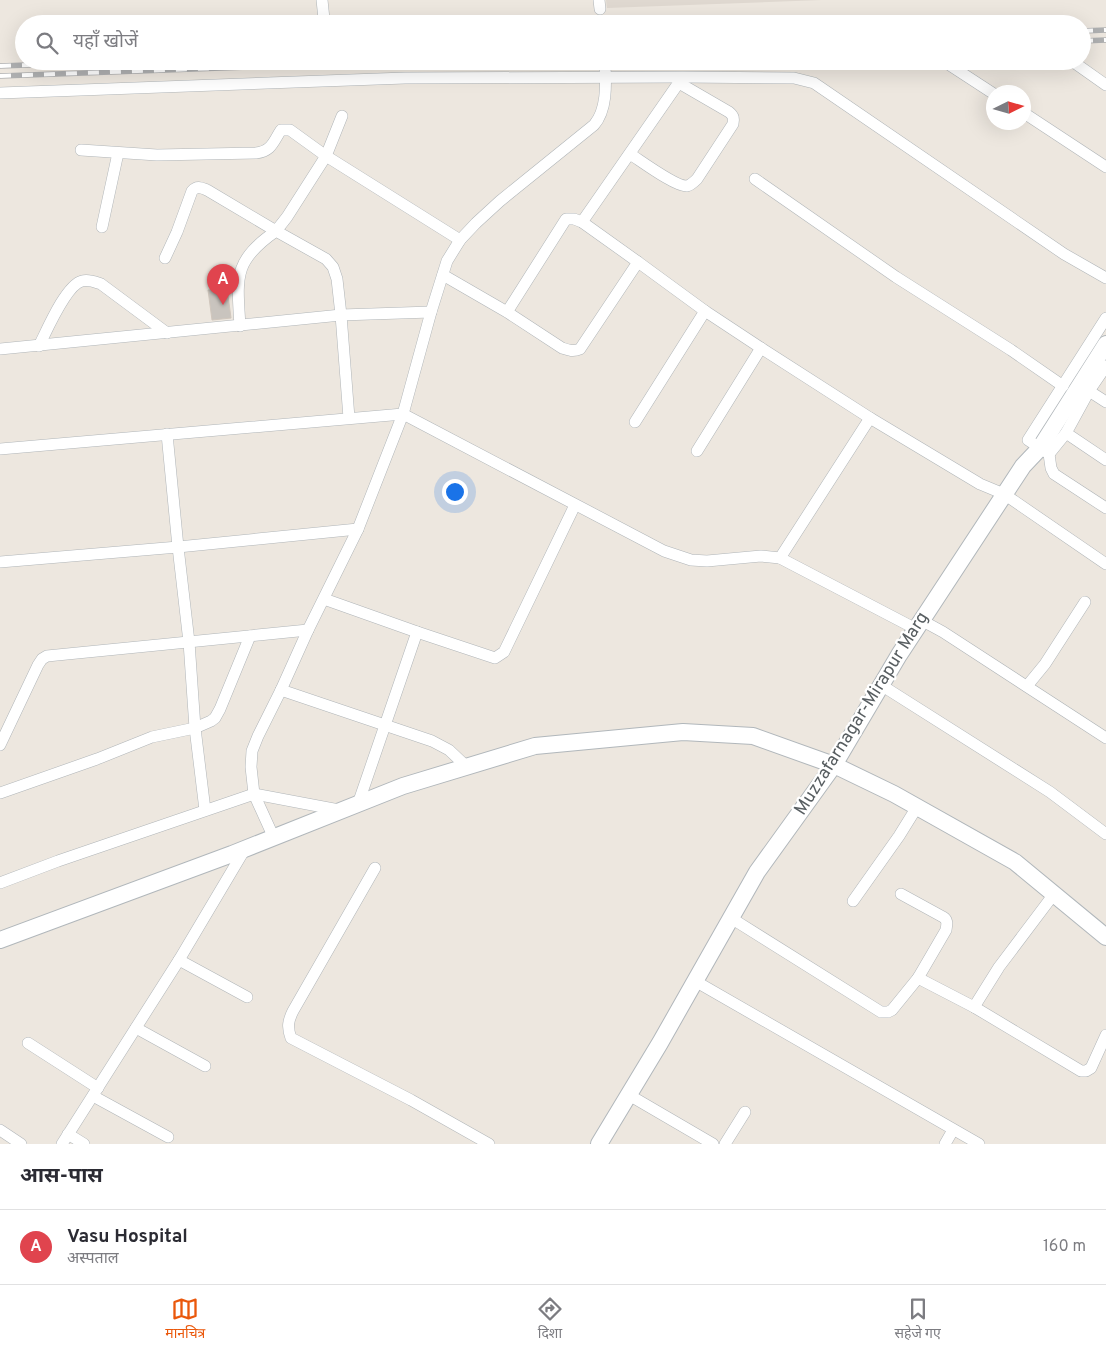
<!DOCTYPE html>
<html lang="hi">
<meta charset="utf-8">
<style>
:root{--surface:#fff;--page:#f2f2f3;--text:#2b2b33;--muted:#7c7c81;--line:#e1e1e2;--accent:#ea580c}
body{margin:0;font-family:Overpass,"Noto Sans Devanagari",sans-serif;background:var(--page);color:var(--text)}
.compass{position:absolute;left:986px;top:85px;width:45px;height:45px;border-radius:50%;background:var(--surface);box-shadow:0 5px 20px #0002;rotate:85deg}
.you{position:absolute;left:454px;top:491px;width:18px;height:18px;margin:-12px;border:4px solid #fff;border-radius:50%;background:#1a73e8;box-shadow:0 0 0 8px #1a73e833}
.badge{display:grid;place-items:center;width:32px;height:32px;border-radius:50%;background:var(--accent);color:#fff;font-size:16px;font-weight:700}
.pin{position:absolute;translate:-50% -41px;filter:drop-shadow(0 1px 2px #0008)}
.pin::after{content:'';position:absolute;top:26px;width:18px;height:15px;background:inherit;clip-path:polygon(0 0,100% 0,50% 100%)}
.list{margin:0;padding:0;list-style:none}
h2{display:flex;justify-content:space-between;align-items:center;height:65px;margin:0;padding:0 20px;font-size:21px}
h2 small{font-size:16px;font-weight:400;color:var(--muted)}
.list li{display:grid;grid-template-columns:32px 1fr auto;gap:15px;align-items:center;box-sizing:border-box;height:75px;padding:0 20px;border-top:1px solid var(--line)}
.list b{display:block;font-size:19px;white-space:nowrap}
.list p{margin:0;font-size:16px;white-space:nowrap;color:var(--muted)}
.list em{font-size:16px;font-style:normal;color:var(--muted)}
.icon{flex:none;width:28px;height:28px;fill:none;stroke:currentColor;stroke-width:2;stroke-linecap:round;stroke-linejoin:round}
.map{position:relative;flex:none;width:1106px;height:1144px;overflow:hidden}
.search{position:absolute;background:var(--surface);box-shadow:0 5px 20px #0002;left:15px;right:15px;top:15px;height:55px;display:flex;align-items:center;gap:12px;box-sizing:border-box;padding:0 18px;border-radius:28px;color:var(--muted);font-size:19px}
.sheet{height:140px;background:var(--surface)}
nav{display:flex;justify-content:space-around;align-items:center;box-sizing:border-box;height:70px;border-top:1px solid var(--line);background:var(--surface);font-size:14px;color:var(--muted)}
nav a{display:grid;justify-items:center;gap:2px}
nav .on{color:var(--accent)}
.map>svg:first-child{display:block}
</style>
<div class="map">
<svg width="1106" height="1144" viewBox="0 0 1106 1144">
<rect width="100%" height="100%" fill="#ede7df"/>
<polygon fill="#dfd8d0" points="606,0 822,0 607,8"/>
<polygon fill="#c9c4be" stroke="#d1c7bd" points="227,288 231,318 212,320 208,290"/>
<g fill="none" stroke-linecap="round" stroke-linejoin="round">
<g stroke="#b0b5b8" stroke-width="12">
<g id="street">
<polyline points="322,0 324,19"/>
<polyline points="599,0 600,9"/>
<polyline points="1072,61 1106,85"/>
<polyline points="948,64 994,94"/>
<polyline points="0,93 405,78 683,77 794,78 814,83 1064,254 1106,278"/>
<polyline points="1024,113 1106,167"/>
<path d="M81 150 157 155 256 153C272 151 273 142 281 130H290L326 156 460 240"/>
<path d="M630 154C641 161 676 187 687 186 691 185 694 182 697 179L733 124C734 119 734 116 729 112L679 83"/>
<polyline points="755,179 896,277 1011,350 1063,386"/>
<polyline points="582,222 682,78"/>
<polyline points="102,227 118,153"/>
<path d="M165 258 177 232 192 191C197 185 202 188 207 190L276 231 287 217 326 156 342 116"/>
<polyline points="638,262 705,311 761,348 870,418 980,484 1004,494 1106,564"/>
<path d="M443 275 507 312 562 348C568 350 573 352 580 349L638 262 582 222 574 219H566L507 312"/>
<polyline points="1106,318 1028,440 1049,454 1066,433 1089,391 1106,366"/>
<path d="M240 326C237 277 233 261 276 231L326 259 333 267 337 279 341 315 349 418"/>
<path d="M39 346C47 330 66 285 82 281 89 279 95 282 101 284L167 333"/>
<polyline points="0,349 341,315 431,312"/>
<polyline points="1089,391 1106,402"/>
<polyline points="635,422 705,311"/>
<polyline points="1066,433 1106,460"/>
<polyline points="167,434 178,547 189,642 195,728 205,810"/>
<polyline points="0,449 403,414 664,551 691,560 707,561 761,556 780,558 916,629"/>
<polyline points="697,451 761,348"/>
<polyline points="1049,454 1051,468 1054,474 1106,508"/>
<polyline points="780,558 870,418"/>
<polyline points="0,562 178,547 358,529"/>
<polyline points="324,599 417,632 495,658 504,652 575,505"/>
<polyline points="921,620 943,632 1106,738"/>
<polyline points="881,685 1050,792 1106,834"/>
<polyline points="1027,686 1045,664 1085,602"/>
<polyline points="281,690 432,741 449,750 467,767"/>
<polyline points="0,745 38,665 42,659 47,656 308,630"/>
<polyline points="0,793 97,759 152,737 195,728 211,721 215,718 220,709 250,636"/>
<polyline points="358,804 417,632"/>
<path d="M274 838 254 794 251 767 252 751 258 736 281 690 308 630 358 529 403 414 431 312 447 261 460 240 476 223 500 201 594 125C607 110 606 85 605 66"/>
<path d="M375 868 293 1011C288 1021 287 1027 291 1038L411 1100 489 1144"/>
<polyline points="0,883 58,861 254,794 339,810"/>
<polyline points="853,901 899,836 917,807"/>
<path d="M731 918 881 1012H888L892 1010 918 978 946 930C947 924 948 920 943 917L901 894"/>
<polyline points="179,960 247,997"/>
<polyline points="918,978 974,1007 1081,1071 1086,1071 1091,1068 1106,1035"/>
<polyline points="695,981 979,1144"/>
<polyline points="974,1007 999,967 1054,894"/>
<polyline points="136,1028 205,1066"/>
<polyline points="28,1043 98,1088"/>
<polyline points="629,1095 713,1144"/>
<polyline points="93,1096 168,1137"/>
<polyline points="0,1130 21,1144"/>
<polyline points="68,1134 84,1144"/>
<polyline points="62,1144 179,960 245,849"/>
<polyline points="725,1144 745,1112"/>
<polyline points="945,1144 953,1130"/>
</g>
</g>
<g stroke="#b1b7bb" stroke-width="18">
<g id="secondary">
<polyline points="0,940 232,854 403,786 535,746 683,732 753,736 834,765 894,794 1015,862 1106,937"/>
<polyline points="599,1144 660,1043 757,872 834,765 899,655 1023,466 1040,448 1106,344"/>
</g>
</g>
<use href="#street" stroke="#fff" stroke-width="11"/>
<use href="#secondary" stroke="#fff" stroke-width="16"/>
<g stroke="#afb0b1" stroke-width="5.5">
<g id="rail">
<polyline points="1082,31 1106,30"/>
<polyline points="1082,41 1106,40"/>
<polyline points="0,66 135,61"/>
<polyline points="0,76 416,61"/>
</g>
</g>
<use href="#rail" stroke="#fff" stroke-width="4" stroke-dasharray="11" stroke-linecap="butt"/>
</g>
<g text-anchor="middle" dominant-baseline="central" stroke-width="4.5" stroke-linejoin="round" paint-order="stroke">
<g font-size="18" fill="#585e61" stroke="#fff">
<text transform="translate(862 714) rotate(-58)">Muzzafarnagar-Mirapur Marg</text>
</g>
</g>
</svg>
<svg class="compass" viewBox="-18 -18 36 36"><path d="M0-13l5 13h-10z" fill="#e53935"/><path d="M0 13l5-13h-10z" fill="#7c7c81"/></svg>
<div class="you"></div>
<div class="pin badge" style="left:223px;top:305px;background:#e0444e">A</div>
<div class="search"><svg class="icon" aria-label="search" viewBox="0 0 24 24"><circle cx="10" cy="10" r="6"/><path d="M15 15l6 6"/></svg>यहाँ खोजें</div>
</div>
<section class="sheet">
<h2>आस-पास<small></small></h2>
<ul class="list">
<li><span class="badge" style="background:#e0444e">A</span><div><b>Vasu Hospital</b><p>अस्पताल</p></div><em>160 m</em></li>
</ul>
</section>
<nav>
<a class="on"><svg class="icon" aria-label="map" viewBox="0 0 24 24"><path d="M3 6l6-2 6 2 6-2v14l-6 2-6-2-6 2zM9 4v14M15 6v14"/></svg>मानचित्र</a>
<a><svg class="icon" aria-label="directions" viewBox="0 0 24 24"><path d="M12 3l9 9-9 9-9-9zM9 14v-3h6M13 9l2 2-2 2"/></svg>दिशा</a>
<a><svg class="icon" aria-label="saved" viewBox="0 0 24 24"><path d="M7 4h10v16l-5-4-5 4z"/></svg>सहेजे गए</a>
</nav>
